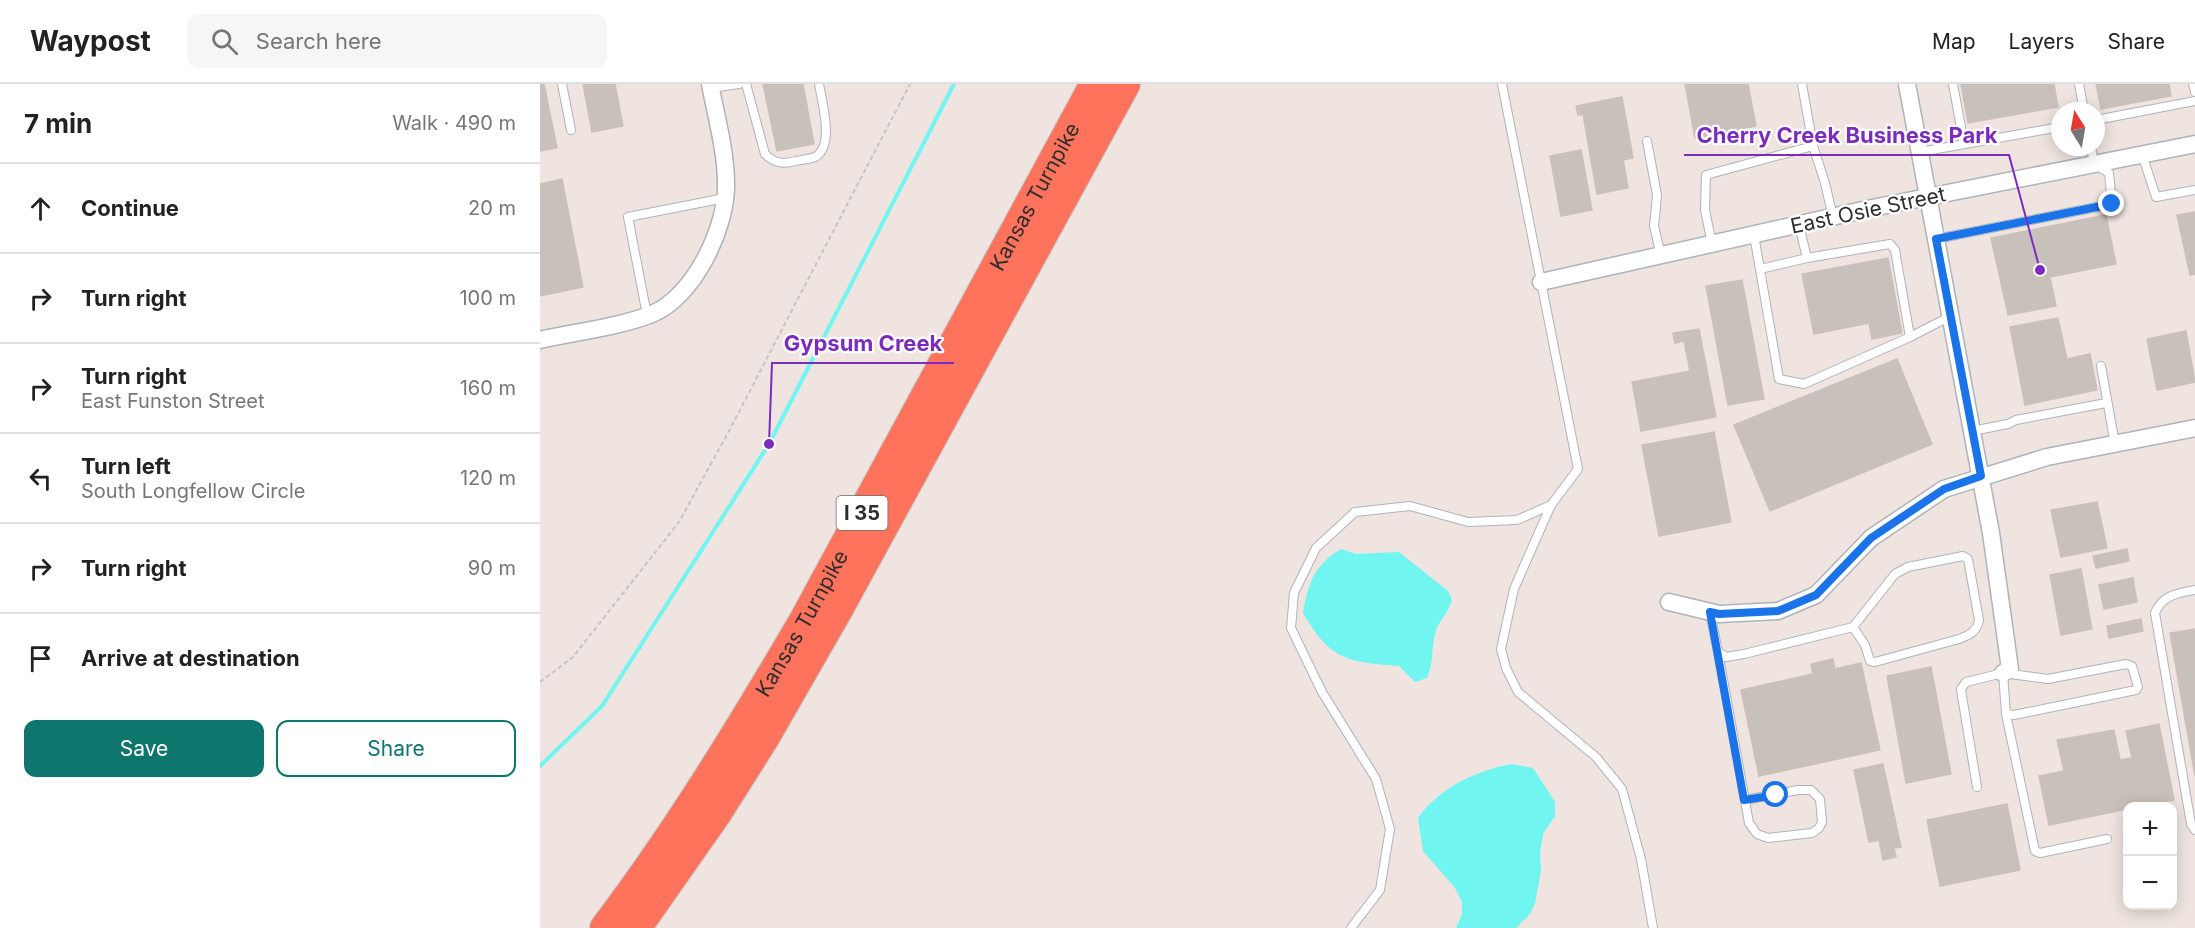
<!DOCTYPE html>
<meta charset="utf-8">
<style>
:root{--surface:#fff;--page:#f6f6f6;--text:#222;--muted:#767676;--line:#e0e0e0;--accent:#0f766e}
body{margin:0;font-family:Inter,sans-serif;background:var(--page);color:var(--text)}
.controls{position:absolute;right:18px;bottom:18px;display:grid;overflow:hidden;border-radius:12px;box-shadow:0 3px 15px #0003}
.controls button{width:54px;height:54px;display:grid;place-items:center;padding:0;border:0;border-bottom:2px solid var(--line);background:var(--surface);color:var(--text);font:30px sans-serif}
.compass{position:absolute;left:1511px;top:18px;width:54px;height:54px;border-radius:50%;background:var(--surface);box-shadow:0 3px 15px #0003;rotate:349deg}
.stop{position:absolute;width:18px;height:18px;margin:-14px;border:4px solid #1a73e8;border-radius:50%;background:#fff}
.stop.end{background:#1a73e8;border-color:#fff;box-shadow:0 2px 6px #0008}
.list{margin:0;padding:0;list-style:none}
h2{display:flex;justify-content:space-between;align-items:center;height:78px;margin:0;padding:0 24px;font-size:26px}
h2 small{font-size:20px;font-weight:400;color:var(--muted)}
.list li{display:grid;grid-template-columns:39px 1fr auto;gap:18px;align-items:center;box-sizing:border-box;height:90px;padding:0 24px;border-top:2px solid var(--line)}
.list b{display:block;font-size:22px;white-space:nowrap}
.list p{margin:0;font-size:20px;white-space:nowrap;color:var(--muted)}
.list em{font-size:20px;font-style:normal;color:var(--muted)}
.actions{display:flex;gap:12px;padding:18px 24px}
.actions a{flex:1;padding:14px 0;border:2px solid var(--accent);border-radius:12px;text-align:center;font-size:21px;color:var(--accent)}
.actions .main{background:var(--accent);color:#fff}
.icon{flex:none;width:33px;height:33px;fill:none;stroke:currentColor;stroke-width:2;stroke-linecap:round;stroke-linejoin:round}
.map{position:relative;flex:none;width:1655px;height:844px;overflow:hidden}
header{display:flex;align-items:center;gap:36px;box-sizing:border-box;height:84px;padding:0 30px;background:var(--surface);border-bottom:2px solid var(--line)}
header strong{font-size:28px}
nav{display:flex;gap:33px;margin-inline-start:auto;font-size:21px}
.search{width:420px;height:54px;background:var(--page);display:flex;align-items:center;gap:15px;box-sizing:border-box;padding:0 21px;border-radius:12px;color:var(--muted);font-size:22px}
main{display:flex}
aside{flex:1;background:var(--surface)}
.map>svg:first-child{display:block}
</style>
<header>
<strong>Waypost</strong>
<div class="search"><svg class="icon" aria-label="search" viewBox="0 0 24 24"><circle cx="10" cy="10" r="6"/><path d="M15 15l6 6"/></svg>Search here</div>
<nav><a>Map</a><a>Layers</a><a>Share</a></nav>
</header>
<main>
<aside>
<h2>7 min<small>Walk · 490 m</small></h2>
<ul class="list">
<li><svg class="icon" aria-label="ahead" viewBox="0 0 24 24"><path d="M12 20V5M6 11l6-6 6 6"/></svg><div><b>Continue</b></div><em>20 m</em></li>
<li><svg class="icon" aria-label="right" viewBox="0 0 24 24"><path d="M7 20v-9h11M14 6l5 5-5 5"/></svg><div><b>Turn right</b></div><em>100 m</em></li>
<li><svg class="icon" aria-label="right" viewBox="0 0 24 24"><path d="M7 20v-9h11M14 6l5 5-5 5"/></svg><div><b>Turn right</b><p>East Funston Street</p></div><em>160 m</em></li>
<li><svg class="icon" aria-label="left" viewBox="0 0 24 24"><path d="M17 20v-9H6M10 6l-5 5 5 5"/></svg><div><b>Turn left</b><p>South Longfellow Circle</p></div><em>120 m</em></li>
<li><svg class="icon" aria-label="right" viewBox="0 0 24 24"><path d="M7 20v-9h11M14 6l5 5-5 5"/></svg><div><b>Turn right</b></div><em>90 m</em></li>
<li><svg class="icon" aria-label="arrive" viewBox="0 0 24 24"><path d="M6 21V4h12l-3 4 3 4H6"/></svg><div><b>Arrive at destination</b></div></li>
</ul>
<div class="actions"><a class="main">Save</a><a>Share</a></div>
</aside>
<div class="map">
<svg width="1655" height="844" viewBox="0 0 1655 844">
<rect width="100%" height="100%" fill="#efe4e0"/>
<g fill="#70f5f1">
<path d="M801 465 816 470 859 468 908 507 912 516C908 529 900 536 896 546 891 562 894 579 887 594L875 598 859 582C807 578 790 576 763 529 768 500 774 481 801 465Z"/>
<path d="M972 680 993 684 1015 718V732L1003 750 1000 769 1001 787 995 819 990 830 976 844H916L922 830V818L915 804 883 767 878 734C899 704 937 686 972 680Z"/>
</g>
<g fill="none" stroke-linecap="round" stroke-linejoin="round">
<polyline stroke="#70f5f1" stroke-width="4" points="0,682 62,622 229,360 414,0"/>
</g>
<g fill="#c8c0bb" stroke="#ccc0b9" stroke-width="1.5">
<polygon points="0,0 4,0 17,64 0,67"/>
<polygon points="43,0 75,0 83,42 52,48"/>
<polygon points="223,0 263,0 274,60 237,67"/>
<polygon points="1145,0 1208,0 1216,42 1155,54"/>
<polygon points="1421,0 1514,0 1518,23 1428,39"/>
<polygon points="1556,0 1629,0 1631,12 1561,25"/>
<polygon points="1082,13 1093,74 1083,76 1088,104 1057,110 1043,30 1038,31 1036,22"/>
<polygon points="1041,66 1052,126 1021,132 1010,72"/>
<polygon points="22,95 43,203 0,212 0,100"/>
<polygon points="1655,128 1655,190 1650,191 1637,131"/>
<polygon points="1566,131 1576,180 1510,193 1516,222 1468,231 1451,154"/>
<polygon points="1348,174 1362,249 1332,255 1329,239 1274,250 1262,190"/>
<polygon points="1202,196 1224,315 1188,321 1166,202"/>
<polygon points="1518,234 1527,275 1550,270 1557,306 1485,321 1470,243"/>
<polygon points="1159,245 1176,333 1101,347 1092,298 1150,287 1144,257 1135,259 1133,249"/>
<polygon points="1646,247 1655,298 1617,306 1607,255"/>
<polygon points="1357,275 1392,360 1230,427 1194,341"/>
<polygon points="1174,348 1191,438 1119,452 1102,361"/>
<polygon points="1557,418 1567,464 1521,473 1511,426"/>
<polygon points="1587,465 1589,477 1556,484 1553,472"/>
<polygon points="1541,485 1552,545 1521,551 1510,491"/>
<polygon points="1593,494 1597,518 1564,525 1559,501"/>
<polygon points="1601,535 1603,547 1569,554 1567,542"/>
<polygon points="1655,545 1655,692 1630,549"/>
<polygon points="1293,575 1295,585 1321,579 1340,666 1219,692 1201,606 1273,590 1271,580"/>
<polygon points="1391,583 1411,690 1366,699 1347,592"/>
<polygon points="1619,640 1634,716 1599,722 1588,722 1588,725 1509,741 1499,692 1524,687 1517,656 1574,646 1580,676 1592,674 1586,647"/>
<polygon points="1343,680 1361,763 1354,764 1356,773 1343,776 1339,756 1329,758 1314,686"/>
<polygon points="1467,720 1480,786 1400,802 1387,736"/>
</g>
<g fill="none" stroke-linecap="round" stroke-linejoin="round">
<g stroke="#adb4ba" stroke-width="10">
<g id="service">
<polyline points="22,0 31,46"/>
<path d="M206 0 225 70C235 80 244 80 256 77 261 76 270 75 275 73 295 62 282 18 279 0"/>
<polyline points="962,0 1038,385 1011,421 974,505 961,565 966,584 978,608 1056,673 1082,705 1101,775 1113,844"/>
<polyline points="1262,0 1273,62 1285,99 1293,133"/>
<polyline points="1413,0 1424,60"/>
<polyline points="1539,0 1544,27"/>
<polyline points="1653,0 1655,8"/>
<polyline points="171,4 199,0"/>
<polyline points="1556,36 1655,17"/>
<polyline points="1107,57 1117,111 1114,142 1121,172"/>
<polyline points="1380,68 1520,43"/>
<polyline points="1602,70 1616,113 1655,106"/>
<polyline points="1259,141 1267,174"/>
<polyline points="1214,151 1239,295 1264,300 1370,253 1411,232"/>
<polyline points="1396,155 1572,120 1569,89 1554,80 1551,63"/>
<polyline points="1172,160 1165,126 1166,91 1273,62"/>
<polyline points="1220,185 1267,174 1350,160 1355,166 1370,253"/>
<polyline points="107,231 88,133 185,114"/>
<polyline points="1561,282 1575,360"/>
<polyline points="1432,347 1468,340 1476,336 1566,319"/>
<path d="M1655 506C1638 509 1622 511 1615 529L1651 740 1655 746"/>
<path d="M1170 528 1178 568 1186 573 1204 570 1313 543 1355 490 1368 483 1423 472 1428 475 1439 536C1437 548 1429 551 1419 555L1335 578 1330 577 1325 561 1313 543"/>
<polyline points="1178,568 1209,739 1217,750 1228,754 1272,749 1279,744 1282,738 1280,715 1271,706 1258,706 1205,716"/>
<polyline points="1466,630 1495,767 1500,769 1567,755"/>
<polyline points="1437,703 1422,612 1421,605 1426,598 1463,589 1508,595 1586,580 1592,582 1598,603 1596,606 1474,631 1466,630 1463,589"/>
<polyline points="811,844 840,806 850,745 836,695 782,608 751,544 754,509 776,464 815,428 870,422 928,438 977,436 1011,421"/>
</g>
</g>
<g stroke="#adb4ba" stroke-width="19">
<g id="minor">
<polyline points="1367,0 1451,449 1470,585 1463,589"/>
<polyline points="1001,198 1332,124 1655,60"/>
<path d="M0 256C35 248 79 243 112 230 154 213 187 143 186 100 186 67 176 32 170 0"/>
<polyline points="1129,518 1179,530 1238,527 1276,511 1331,454 1404,405 1507,373 1655,344"/>
</g>
</g>
<g stroke="#c4c4c4" stroke-width="32">
<g id="motorway">
<path id="s1" d="M65 844C139 746 203 641 265 535L555 0"/>
<polyline points="96,844 176,730 224,654 298,525 585,0"/>
</g>
</g>
<polyline stroke="#c4c4c4" stroke-width="2" stroke-dasharray="4.5 3" stroke-linecap="butt" points="0,598 33,573 139,438 190,345 370,0"/>
<use href="#service" stroke="#fff" stroke-width="8"/>
<use href="#minor" stroke="#fff" stroke-width="16"/>
<use href="#motorway" stroke="#ff735c" stroke-width="30"/>
</g>
<g fill="none" stroke-linecap="round" stroke-linejoin="round">
<polyline stroke="#1a73e8" stroke-width="8" points="1236,711 1204,716 1170,528 1179,530 1238,527 1276,511 1331,454 1404,405 1441,392 1396,155 1572,120"/>
</g>
<g text-anchor="middle" dominant-baseline="central" stroke-width="4.5" stroke-linejoin="round" paint-order="stroke">
<rect fill="#fff" stroke="#6d6d6d" stroke-width="1.5" x="296.5" y="412" width="51" height="34" rx="4.5"/>
<g font-size="20" font-weight="bold" fill="#2e2e2e">
<text x="322" y="429">I 35</text>
</g>
<g font-size="21" fill="#2e2e2e" stroke="#fff">
<text stroke="none"><textPath href="#s1" startOffset="849">Kansas Turnpike</textPath></text>
<text transform="translate(1328 126) rotate(-12)">East Osie Street</text>
<text stroke="none"><textPath href="#s1" startOffset="363">Kansas Turnpike</textPath></text>
</g>
</g>
<path fill="none" stroke="#7b2cbf" stroke-width="2" d="M1500 186L1469 71H1144M229 360L232 279H414"/>
<g fill="#7b2cbf" stroke="#fff" stroke-width="2">
<circle cx="1500" cy="186" r="6"/>
<circle cx="229" cy="360" r="6"/>
</g>
<g font-size="22" text-anchor="middle" font-weight="bold" fill="#7b2cbf" stroke="#fff" stroke-width="4.5" stroke-linejoin="round" paint-order="stroke">
<text x="1307" y="59">Cherry Creek Business Park</text>
<text x="323" y="267">Gypsum Creek</text>
</g>
</svg>
<div class="controls">
<button>+</button>
<button>−</button>
</div>
<svg class="compass" viewBox="-18 -18 36 36"><path d="M0-13l5 13h-10z" fill="#e53935"/><path d="M0 13l5-13h-10z" fill="#767676"/></svg>
<div class="stop" style="left:1236px;top:711px"></div>
<div class="stop end" style="left:1572px;top:120px"></div>
</div>
</main>
